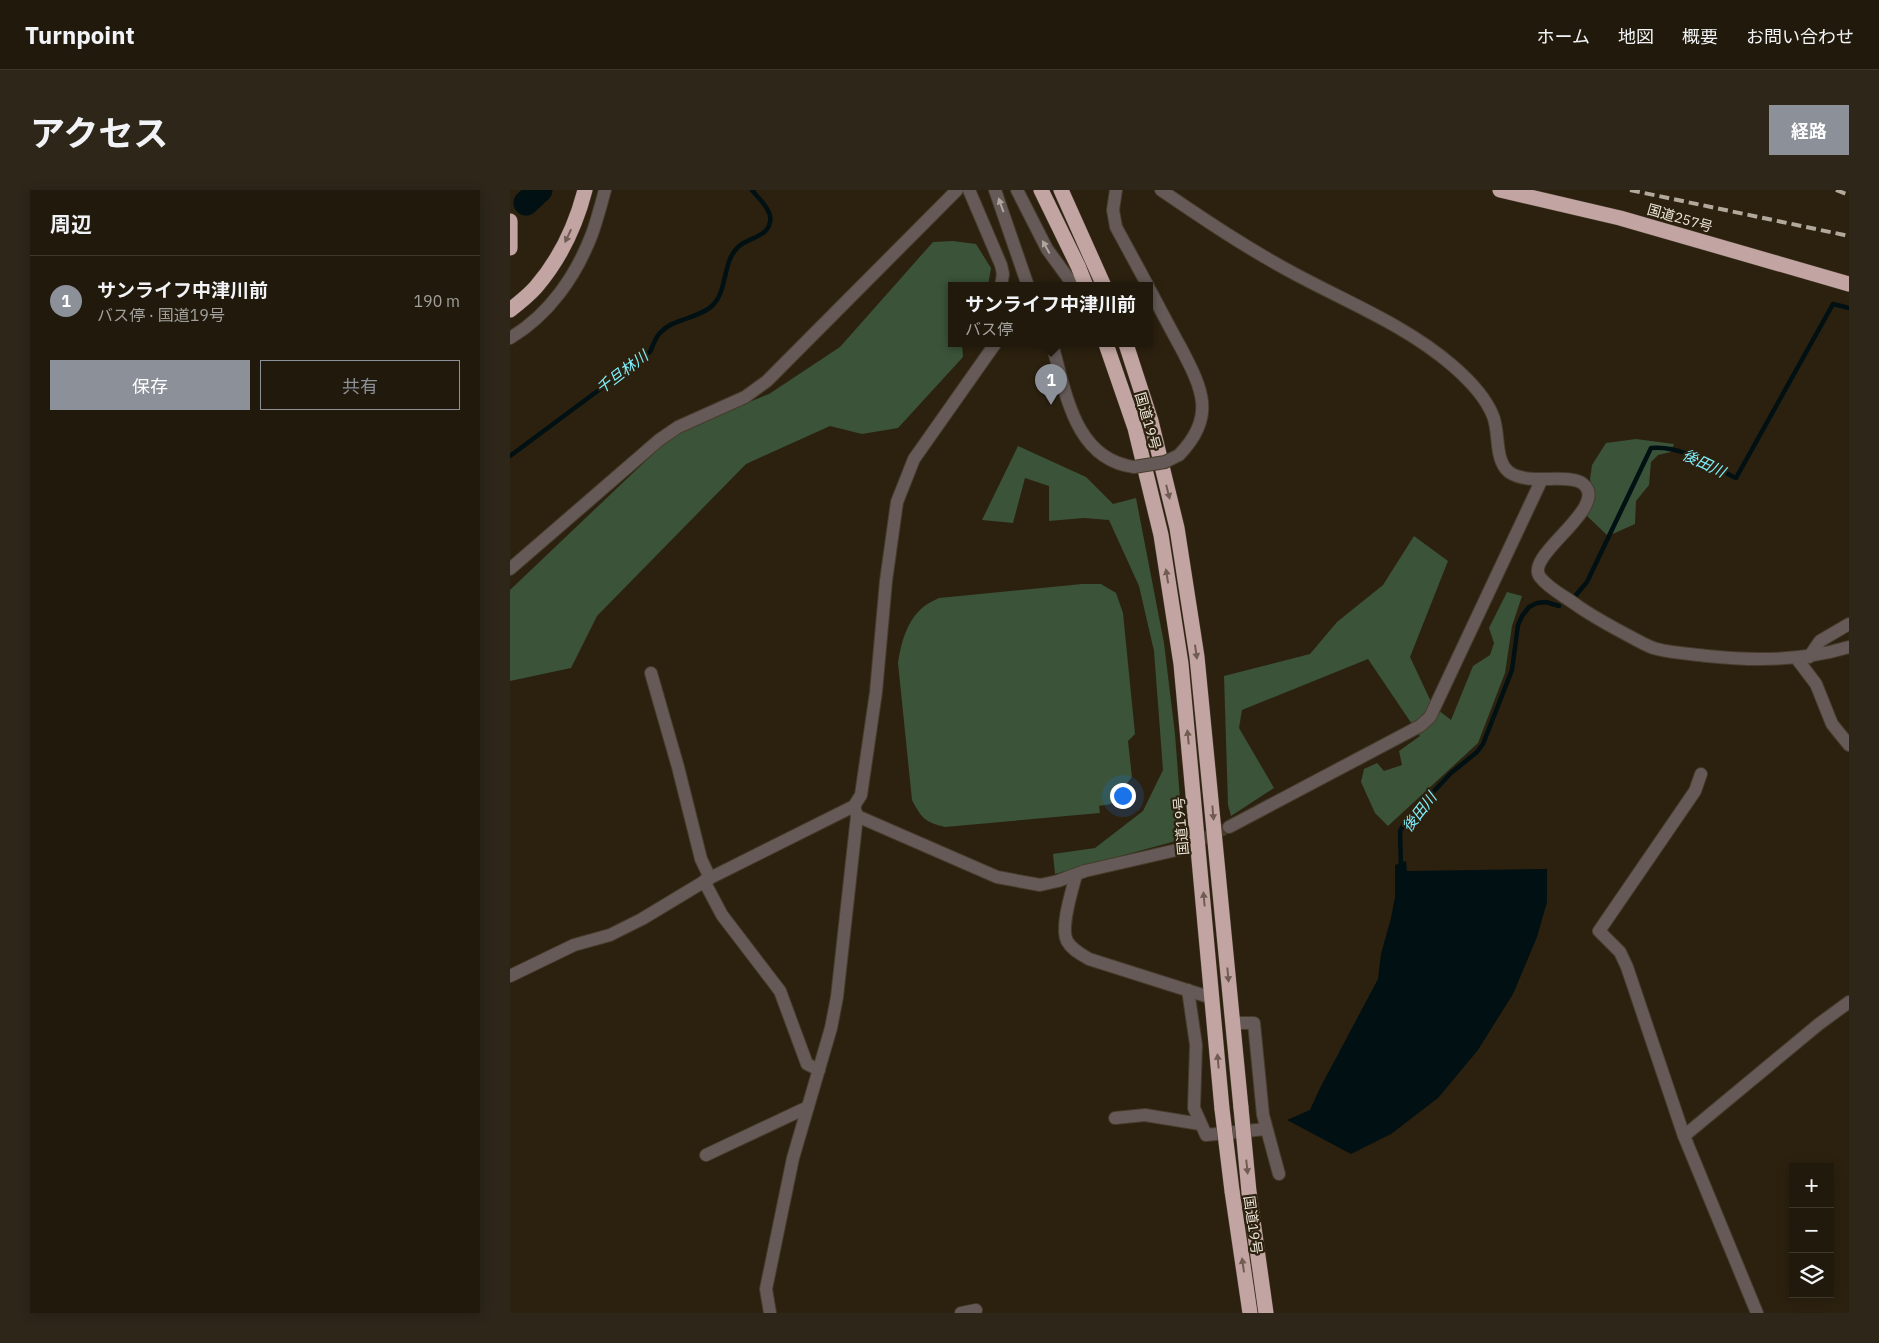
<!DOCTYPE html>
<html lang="ja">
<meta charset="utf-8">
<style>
:root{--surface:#21190b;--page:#2d2619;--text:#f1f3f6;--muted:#a2a09d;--line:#3e382c;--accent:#8c9099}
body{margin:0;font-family:"IBM Plex Sans","Noto Sans JP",sans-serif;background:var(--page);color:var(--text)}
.controls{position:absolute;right:15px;bottom:15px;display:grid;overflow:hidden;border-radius:0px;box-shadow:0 2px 12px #0003}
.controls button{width:45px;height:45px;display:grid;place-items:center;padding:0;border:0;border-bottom:1px solid var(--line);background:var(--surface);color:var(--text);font:25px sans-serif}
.you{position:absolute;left:612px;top:605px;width:18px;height:18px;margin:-12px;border:4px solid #fff;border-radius:50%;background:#1a73e8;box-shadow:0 0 0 8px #1a73e833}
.badge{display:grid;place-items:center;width:32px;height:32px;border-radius:50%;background:var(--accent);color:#fff;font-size:16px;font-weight:700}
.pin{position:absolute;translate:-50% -41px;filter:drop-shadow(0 1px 2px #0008)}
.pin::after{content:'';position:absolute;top:26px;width:18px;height:15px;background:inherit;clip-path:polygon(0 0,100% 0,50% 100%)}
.popup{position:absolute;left:438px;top:92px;width:205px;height:65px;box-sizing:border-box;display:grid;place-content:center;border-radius:0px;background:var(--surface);filter:drop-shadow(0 1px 4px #0005);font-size:16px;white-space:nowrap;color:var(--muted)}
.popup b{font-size:19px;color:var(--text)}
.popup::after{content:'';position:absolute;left:50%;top:100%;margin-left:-10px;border:10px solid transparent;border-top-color:var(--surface)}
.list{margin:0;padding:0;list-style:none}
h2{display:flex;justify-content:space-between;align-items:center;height:65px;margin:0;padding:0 20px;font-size:21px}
h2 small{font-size:16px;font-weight:400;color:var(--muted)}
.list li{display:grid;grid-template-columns:32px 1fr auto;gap:15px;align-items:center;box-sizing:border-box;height:90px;padding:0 20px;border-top:1px solid var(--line)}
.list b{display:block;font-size:19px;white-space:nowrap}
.list p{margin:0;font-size:16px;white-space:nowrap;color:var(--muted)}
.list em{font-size:16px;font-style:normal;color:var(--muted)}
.actions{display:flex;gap:10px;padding:15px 20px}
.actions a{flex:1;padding:11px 0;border:1px solid var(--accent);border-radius:0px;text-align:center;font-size:18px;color:var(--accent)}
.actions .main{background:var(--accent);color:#fff}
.icon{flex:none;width:28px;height:28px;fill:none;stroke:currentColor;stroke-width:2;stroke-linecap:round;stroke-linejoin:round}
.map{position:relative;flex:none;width:1339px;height:1123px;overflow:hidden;border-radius:0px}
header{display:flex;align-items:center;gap:30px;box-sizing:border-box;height:70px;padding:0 25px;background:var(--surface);border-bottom:1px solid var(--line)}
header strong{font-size:24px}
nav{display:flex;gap:28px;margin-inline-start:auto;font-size:18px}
.intro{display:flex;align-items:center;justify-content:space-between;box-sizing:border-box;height:120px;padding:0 30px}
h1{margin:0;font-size:35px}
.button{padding:12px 22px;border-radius:0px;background:var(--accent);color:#fff;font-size:18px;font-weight:700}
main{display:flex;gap:30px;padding:0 30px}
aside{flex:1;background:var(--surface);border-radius:0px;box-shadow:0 2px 12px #0003}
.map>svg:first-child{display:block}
</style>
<header>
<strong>Turnpoint</strong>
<nav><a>ホーム</a><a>地図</a><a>概要</a><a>お問い合わせ</a></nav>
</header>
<div class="intro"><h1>アクセス</h1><a class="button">経路</a></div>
<main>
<aside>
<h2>周辺<small></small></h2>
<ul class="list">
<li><span class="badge">1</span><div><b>サンライフ中津川前</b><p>バス停 · 国道19号</p></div><em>190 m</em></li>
</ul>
<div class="actions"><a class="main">保存</a><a>共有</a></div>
</aside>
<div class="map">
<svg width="1339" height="1123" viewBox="0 0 1339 1123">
<rect width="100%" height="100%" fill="#2c210f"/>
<g fill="#3a5339">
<polygon points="443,51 466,54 481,78 478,96 442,96 442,154 452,154 453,167 388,238 352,244 320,236 236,274 87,426 61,478 0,491 0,400 166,242 259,204 330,157 423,52"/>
<polygon points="1126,249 1164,254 1161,262 1148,265 1141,272 1139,295 1126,311 1125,334 1098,346 1076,325 1084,305 1080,289 1082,275 1096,253"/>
<polygon points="508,256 576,287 603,314 626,308 654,453 665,544 673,649 545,684 543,664 585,658 633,621 653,580 644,461 629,396 599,330 574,328 539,331 539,296 515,288 503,333 472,330"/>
<polygon points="904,346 938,371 900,467 923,516 941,530 963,476 980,465 984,453 979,438 997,402 1012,406 1002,436 995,483 968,553 878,636 865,623 851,592 854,579 867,573 874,581 892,575 889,561 910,546 858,469 732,520 729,538 764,598 721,626 718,615 714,486 800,464 827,432 873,395"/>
<path d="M572 394H591L606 403 613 423 625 544 618 551 622 587 601 614 589 616 590 623 435 637C415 632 412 629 402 610L388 473C391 454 396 433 411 419 416 414 423 411 429 408Z"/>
</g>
<polygon fill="#001013" points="896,671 897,681 1037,679 1037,712 1027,747 1003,804 968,860 928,908 881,944 841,964 777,930 800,920 809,900 868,789 871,764 881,728 885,707 885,675"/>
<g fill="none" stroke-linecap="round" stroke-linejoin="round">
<g stroke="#001013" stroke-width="4.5">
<path d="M0 266 140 162C143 155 146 146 151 142 164 128 188 129 202 116 218 101 212 72 228 57 237 48 258 47 260 32 263 21 249 9 242 0"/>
<path d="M1066 405 1077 392 1141 258C1171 255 1200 275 1226 288L1323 114 1339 118"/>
<polyline points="891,678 890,641 895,632 941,583 967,562 973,554 1002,480 1008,435 1012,426 1019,417 1027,413 1036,412 1049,416"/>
</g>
<polyline stroke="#001013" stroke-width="25" points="16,13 30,0"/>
<polyline stroke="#493e2d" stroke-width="12" stroke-dasharray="12 6" stroke-linecap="butt" points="671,659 719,637"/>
<g stroke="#473c2b" stroke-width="14">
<g id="minor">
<polyline points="459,0 491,75 493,84 491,96"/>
<polyline points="485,0 518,96"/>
<polyline points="507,0 537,59 564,96"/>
<polyline points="606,0 603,20 606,37 638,96"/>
<path d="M651 0C695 30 738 59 785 84 839 113 897 136 943 176 958 189 976 208 983 226 990 243 984 270 999 282 1018 296 1057 283 1072 293 1103 316 1013 365 1030 387 1038 398 1054 406 1065 414 1083 427 1102 437 1121 447 1129 451 1138 457 1147 459 1163 463 1181 464 1197 466 1245 471 1292 471 1339 457"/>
<path d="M640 100C650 119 660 138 671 158 693 200 706 227 669 265"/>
<path d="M0 148C39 125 66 86 82 44 87 30 91 15 95 0"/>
<path d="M542 154C556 202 564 269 624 277"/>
<polyline points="0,379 149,250 168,237 235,207 257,191 447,0"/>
<polyline points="1299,467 1310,451 1339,434"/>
<polyline points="1287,469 1306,494 1322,534 1339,555"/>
<polyline points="141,483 168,577 191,669 200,688"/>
<polyline points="1191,584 1185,601 1089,741 1110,762 1117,777 1174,946 1247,1123"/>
<polyline points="347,626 487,687 530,695 548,691 575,681 671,659"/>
<polyline points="719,637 910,536 920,527 1032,289"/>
<path d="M566 685C562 701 550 737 557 751 562 760 571 764 579 769L702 808"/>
<polyline points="194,691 212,725 270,801 297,874 309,880"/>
<polyline points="0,786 64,755 100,745 132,729 200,688 344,616 351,605 366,502 376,391 387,312 404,269 485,154"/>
<polyline points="678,800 686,855 684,918 696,945 756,939"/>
<polyline points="722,833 744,833 753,925 769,984"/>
<polyline points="605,928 635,925 690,934"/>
<polyline points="1174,946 1309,834 1339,812"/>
<polyline points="196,965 298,917"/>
<polyline points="260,1123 256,1099 283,968 321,838 327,807 347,626 344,616"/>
<polyline points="451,1123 466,1120"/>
</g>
</g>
<g stroke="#473c2b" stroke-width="16">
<g id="highway">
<polyline points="531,0 568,76 576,96"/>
<polyline points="551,0 594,96"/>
<polyline points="990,0 1110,28 1339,94"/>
<polyline points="0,31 0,58"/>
<path d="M0 120C9 113 19 105 26 97 50 69 66 35 75 0"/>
<polyline points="596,154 625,238 651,345 671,474 712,919"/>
<polyline points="616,154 641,231 667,338 687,467 731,918"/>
<polyline points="722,1001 740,1123"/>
<polyline points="739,1002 756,1123"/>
</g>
</g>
<use href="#minor" stroke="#655a58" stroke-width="12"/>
<use href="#highway" stroke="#c2a5a2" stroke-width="15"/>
<g stroke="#b1a99b" stroke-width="4" stroke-dasharray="10 5" stroke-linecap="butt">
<polyline points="1120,0 1339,46"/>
<polyline points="1326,0 1339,5"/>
</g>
<g stroke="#473c2b" stroke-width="14" stroke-linecap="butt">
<polyline id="minor-bridge" points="624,277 655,272 669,265"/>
</g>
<g stroke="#473c2b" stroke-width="16" stroke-linecap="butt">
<g id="highway-bridge">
<polyline points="731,918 739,1002"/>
<polyline points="712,919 722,1001"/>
</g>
</g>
<use href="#minor-bridge" stroke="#655a58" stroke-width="12"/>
<use href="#highway-bridge" stroke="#c2a5a2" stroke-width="15"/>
</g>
<defs><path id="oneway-solid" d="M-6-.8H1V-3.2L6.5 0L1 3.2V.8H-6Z" transform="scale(1.25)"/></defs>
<g fill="#afa69e">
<use href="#oneway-solid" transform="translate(491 15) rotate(-110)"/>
<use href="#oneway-solid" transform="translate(536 57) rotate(-119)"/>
</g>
<g fill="#705c51">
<use href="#oneway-solid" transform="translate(58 46) rotate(115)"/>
<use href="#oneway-solid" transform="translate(658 302) rotate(76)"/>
<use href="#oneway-solid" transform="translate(657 386) rotate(-99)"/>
<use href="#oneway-solid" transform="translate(686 462) rotate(82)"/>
<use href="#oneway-solid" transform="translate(678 547) rotate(-96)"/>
<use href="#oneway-solid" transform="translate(703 623) rotate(85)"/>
<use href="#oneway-solid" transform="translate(694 709) rotate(-95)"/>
<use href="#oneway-solid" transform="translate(718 785) rotate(85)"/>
<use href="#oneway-solid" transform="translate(708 871) rotate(-95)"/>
<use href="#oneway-solid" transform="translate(737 977) rotate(84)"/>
<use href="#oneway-solid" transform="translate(733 1075) rotate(-98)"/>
</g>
<g text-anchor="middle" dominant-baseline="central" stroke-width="4.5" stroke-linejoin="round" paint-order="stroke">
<g font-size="14" fill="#ebe4d8" stroke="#2c210f">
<text transform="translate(1170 28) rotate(16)">国道257号</text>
<text transform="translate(638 231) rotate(74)">国道19号</text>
<text transform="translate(671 636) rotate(-95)">国道19号</text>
<text transform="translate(743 1035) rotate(82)">国道19号</text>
</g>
<g font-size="15" font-style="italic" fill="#7ff0fe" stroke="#2c210f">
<text transform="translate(112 182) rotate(-37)">千旦林川</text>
<text transform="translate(1194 273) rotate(25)">後田川</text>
<text transform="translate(909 622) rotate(-52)">後田川</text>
</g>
</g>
</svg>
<div class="controls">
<button>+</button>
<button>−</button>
<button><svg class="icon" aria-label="layers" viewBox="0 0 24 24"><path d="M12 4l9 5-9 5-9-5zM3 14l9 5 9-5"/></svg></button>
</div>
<div class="you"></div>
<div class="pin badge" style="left:541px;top:215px">1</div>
<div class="popup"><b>サンライフ中津川前</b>バス停</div>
</div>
</main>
